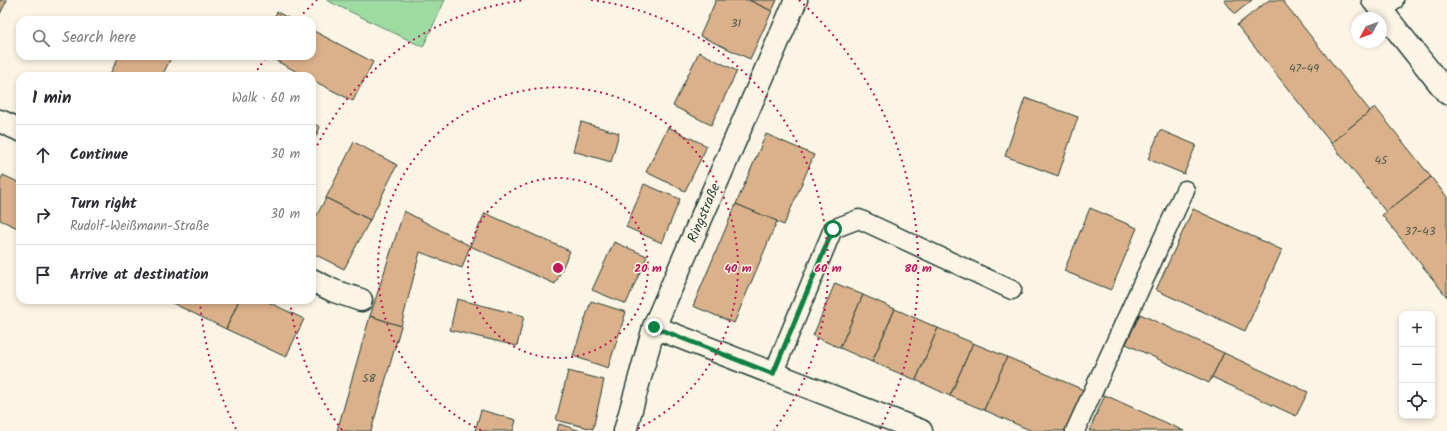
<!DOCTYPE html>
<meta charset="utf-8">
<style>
:root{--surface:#fff;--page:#f2f2f3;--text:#2b2b33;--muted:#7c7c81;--line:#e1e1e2}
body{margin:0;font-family:Kalam,sans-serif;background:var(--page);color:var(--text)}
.controls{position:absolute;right:12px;bottom:12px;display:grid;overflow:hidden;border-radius:8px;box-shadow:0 2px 6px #0003}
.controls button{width:36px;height:36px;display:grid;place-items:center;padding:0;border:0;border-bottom:1px solid var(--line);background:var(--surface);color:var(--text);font:20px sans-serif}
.compass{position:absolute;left:1351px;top:12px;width:36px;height:36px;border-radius:50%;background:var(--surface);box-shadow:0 2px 6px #0003;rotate:229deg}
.stop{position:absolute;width:12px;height:12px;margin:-9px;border:3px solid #0b8043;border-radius:50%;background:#fff}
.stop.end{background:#0b8043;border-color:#fff;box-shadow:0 1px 4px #0008}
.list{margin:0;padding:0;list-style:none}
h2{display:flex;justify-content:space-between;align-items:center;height:52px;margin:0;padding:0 16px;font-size:17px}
h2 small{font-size:13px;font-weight:400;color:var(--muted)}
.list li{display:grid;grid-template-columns:26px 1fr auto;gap:12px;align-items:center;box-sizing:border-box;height:60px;padding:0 16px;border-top:1px solid var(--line)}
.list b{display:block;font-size:15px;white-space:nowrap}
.list p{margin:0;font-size:13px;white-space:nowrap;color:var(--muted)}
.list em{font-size:13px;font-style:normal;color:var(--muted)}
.icon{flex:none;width:22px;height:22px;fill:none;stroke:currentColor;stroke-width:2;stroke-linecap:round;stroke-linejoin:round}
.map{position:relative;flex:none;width:1447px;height:431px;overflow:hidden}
.search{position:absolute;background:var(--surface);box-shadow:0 2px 6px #0003;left:16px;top:16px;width:300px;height:44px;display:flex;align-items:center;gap:10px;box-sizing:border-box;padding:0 14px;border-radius:12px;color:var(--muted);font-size:15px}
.panel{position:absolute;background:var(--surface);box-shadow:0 2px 6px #0003;left:16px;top:72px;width:300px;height:232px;border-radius:12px}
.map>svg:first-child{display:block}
</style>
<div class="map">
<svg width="1447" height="431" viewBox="0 0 1447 431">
<rect width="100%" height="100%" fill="#fcf5e5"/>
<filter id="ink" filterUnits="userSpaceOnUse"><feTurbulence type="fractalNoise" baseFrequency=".025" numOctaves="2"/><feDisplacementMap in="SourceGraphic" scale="8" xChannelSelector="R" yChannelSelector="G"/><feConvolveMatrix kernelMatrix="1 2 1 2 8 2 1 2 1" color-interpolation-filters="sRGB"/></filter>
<g filter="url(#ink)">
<polygon fill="#9edba3" stroke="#5e8c6c" points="326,0 445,0 423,47"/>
<g fill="#dbb18b" stroke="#1f3d34">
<polygon points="0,0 7,0 0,14"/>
<polygon points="716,0 749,0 772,11 750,59 700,36"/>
<polygon points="749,0 777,0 772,11"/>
<polygon points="1224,0 1252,0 1235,14"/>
<polygon points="1269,0 1282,0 1370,111 1331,143 1237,25"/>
<polygon points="277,12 292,20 272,20"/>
<polygon points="312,30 373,62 353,101 312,80 312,76 305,76 267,56 312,56"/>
<polygon points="699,52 737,71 711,125 673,106"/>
<polygon points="119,56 172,56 162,76 109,76"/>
<polygon points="1025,98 1078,117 1058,176 1005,156"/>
<polygon points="1375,107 1431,177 1386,212 1331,143"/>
<polygon points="581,122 619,133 611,162 573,151"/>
<polygon points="312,123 320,127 312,145"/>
<polygon points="668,127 707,146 685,191 646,172"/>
<polygon points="1160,130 1196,145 1184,174 1148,159"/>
<polygon points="766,134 814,155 784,225 736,204"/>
<polygon points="354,142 397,165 370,220 326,198"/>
<polygon points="3,175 20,183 20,229 0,220 0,181"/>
<polygon points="1431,177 1447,197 1447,297 1382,215"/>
<polygon points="644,184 680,199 662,243 626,227"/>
<polygon points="326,198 370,220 344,269 312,253 312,224"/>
<polygon points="736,204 777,221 734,323 693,306"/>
<polygon points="1090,208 1137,228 1111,290 1064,271"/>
<polygon points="1193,209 1282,250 1245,331 1156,290"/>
<polygon points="404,211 470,246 462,268 420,252 401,326 370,316"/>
<polygon points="485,213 570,251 555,284 470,246"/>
<polygon points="614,242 647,256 626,304 592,290"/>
<polygon points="835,283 863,295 840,348 813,336"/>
<polygon points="863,295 895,309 872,362 840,348"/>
<polygon points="457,299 524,316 517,346 450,330"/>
<polygon points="166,300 239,300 226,329"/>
<polygon points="239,300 264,300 304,319 286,357 226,329"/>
<polygon points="591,301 626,312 608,368 573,356"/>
<polygon points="895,309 938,328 916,380 872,362"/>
<polygon points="1140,314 1224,353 1209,383 1126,344"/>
<polygon points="370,316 401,326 371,431 337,431"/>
<polygon points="938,328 973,343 950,396 916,380"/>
<polygon points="973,343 1007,357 984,410 950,396"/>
<polygon points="1224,353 1308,392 1296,416 1212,377"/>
<polygon points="1007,357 1086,391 1069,431 1032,431 984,410"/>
<polygon points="568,371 604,380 593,429 556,420"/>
<polygon points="1105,395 1184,431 1089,431"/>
<polygon points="481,410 516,420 513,431 475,431"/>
<polygon points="559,424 581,431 557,431"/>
</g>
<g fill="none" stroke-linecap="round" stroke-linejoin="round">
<g stroke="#1f3d34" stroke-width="21">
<g id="lane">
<polyline points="773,374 833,229 859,219 1012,290"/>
<polyline points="1075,431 1185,190"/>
</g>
</g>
<g stroke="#1f3d34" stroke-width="25">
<g id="street">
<polyline points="1380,9 1392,0"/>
<polyline points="0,121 20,130"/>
<polyline points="312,280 334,291 361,300"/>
<polyline points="654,327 921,431"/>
<polyline points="625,431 654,327 796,0"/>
</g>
</g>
<g stroke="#1f3d34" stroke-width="25">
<polyline id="secondary" points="1373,0 1447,93"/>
</g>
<use href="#lane" stroke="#fcf5e5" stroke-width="18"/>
<use href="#street" stroke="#fcf5e5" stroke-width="22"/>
<use href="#secondary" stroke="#fcf5e5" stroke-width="22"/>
</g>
</g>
<g fill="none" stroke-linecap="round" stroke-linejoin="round" filter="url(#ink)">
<polyline stroke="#0b8043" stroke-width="5" points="654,327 773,374 833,229"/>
</g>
<g fill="none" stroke="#c2185b" stroke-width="2" stroke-dasharray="2 4">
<circle cx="558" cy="268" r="90"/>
<path d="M481 430A180 180 0 1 1 635 430"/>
<path d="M342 430A270 270 0 0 1 290 301M312 156A270 270 0 0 1 525 0M591 0A270 270 0 0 1 774 430"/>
<path d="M236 429A360 360 0 0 1 200 303M254 75A360 360 0 0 1 267 56M299 18A360 360 0 0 1 317 0M799 0A360 360 0 0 1 880 429"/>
</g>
<g text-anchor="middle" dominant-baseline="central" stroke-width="3" stroke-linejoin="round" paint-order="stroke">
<g font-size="12" fill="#4e5a4a">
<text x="736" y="23">31</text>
<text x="1304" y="68">47-49</text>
<text x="1381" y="160">45</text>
<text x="1420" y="231">37-43</text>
<text x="369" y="378">58</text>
</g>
<g font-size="14" fill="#1f3d34" stroke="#fcf5e5">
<text transform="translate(704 213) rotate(-67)">Ringstraße</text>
</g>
</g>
<circle cx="558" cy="268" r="6" fill="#c2185b" stroke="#fcf5e5" stroke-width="2"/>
<g font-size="12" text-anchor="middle" font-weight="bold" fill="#c2185b" stroke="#fcf5e5" stroke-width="3" stroke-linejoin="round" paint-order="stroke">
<text x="648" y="272">20 m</text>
<text x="738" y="272">40 m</text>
<text x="828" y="272">60 m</text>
<text x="918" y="272">80 m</text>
</g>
</svg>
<div class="controls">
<button>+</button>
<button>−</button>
<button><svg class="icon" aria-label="locate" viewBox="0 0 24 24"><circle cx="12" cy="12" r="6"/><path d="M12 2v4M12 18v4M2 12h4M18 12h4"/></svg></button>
</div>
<svg class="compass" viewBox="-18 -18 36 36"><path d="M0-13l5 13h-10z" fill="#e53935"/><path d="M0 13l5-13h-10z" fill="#7c7c81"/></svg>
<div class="stop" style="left:833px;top:229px"></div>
<div class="stop end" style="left:654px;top:327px"></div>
<div class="search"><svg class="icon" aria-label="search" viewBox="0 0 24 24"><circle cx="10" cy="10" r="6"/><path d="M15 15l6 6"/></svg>Search here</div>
<section class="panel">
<h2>1 min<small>Walk · 60 m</small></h2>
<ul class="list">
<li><svg class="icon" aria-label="ahead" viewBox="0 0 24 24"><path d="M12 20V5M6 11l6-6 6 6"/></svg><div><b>Continue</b></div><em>30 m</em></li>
<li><svg class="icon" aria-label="right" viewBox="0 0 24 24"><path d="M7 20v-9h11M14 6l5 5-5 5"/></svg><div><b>Turn right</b><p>Rudolf-Weißmann-Straße</p></div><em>30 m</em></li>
<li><svg class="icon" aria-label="arrive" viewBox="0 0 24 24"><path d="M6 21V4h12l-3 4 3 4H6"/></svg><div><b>Arrive at destination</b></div></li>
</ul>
</section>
</div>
